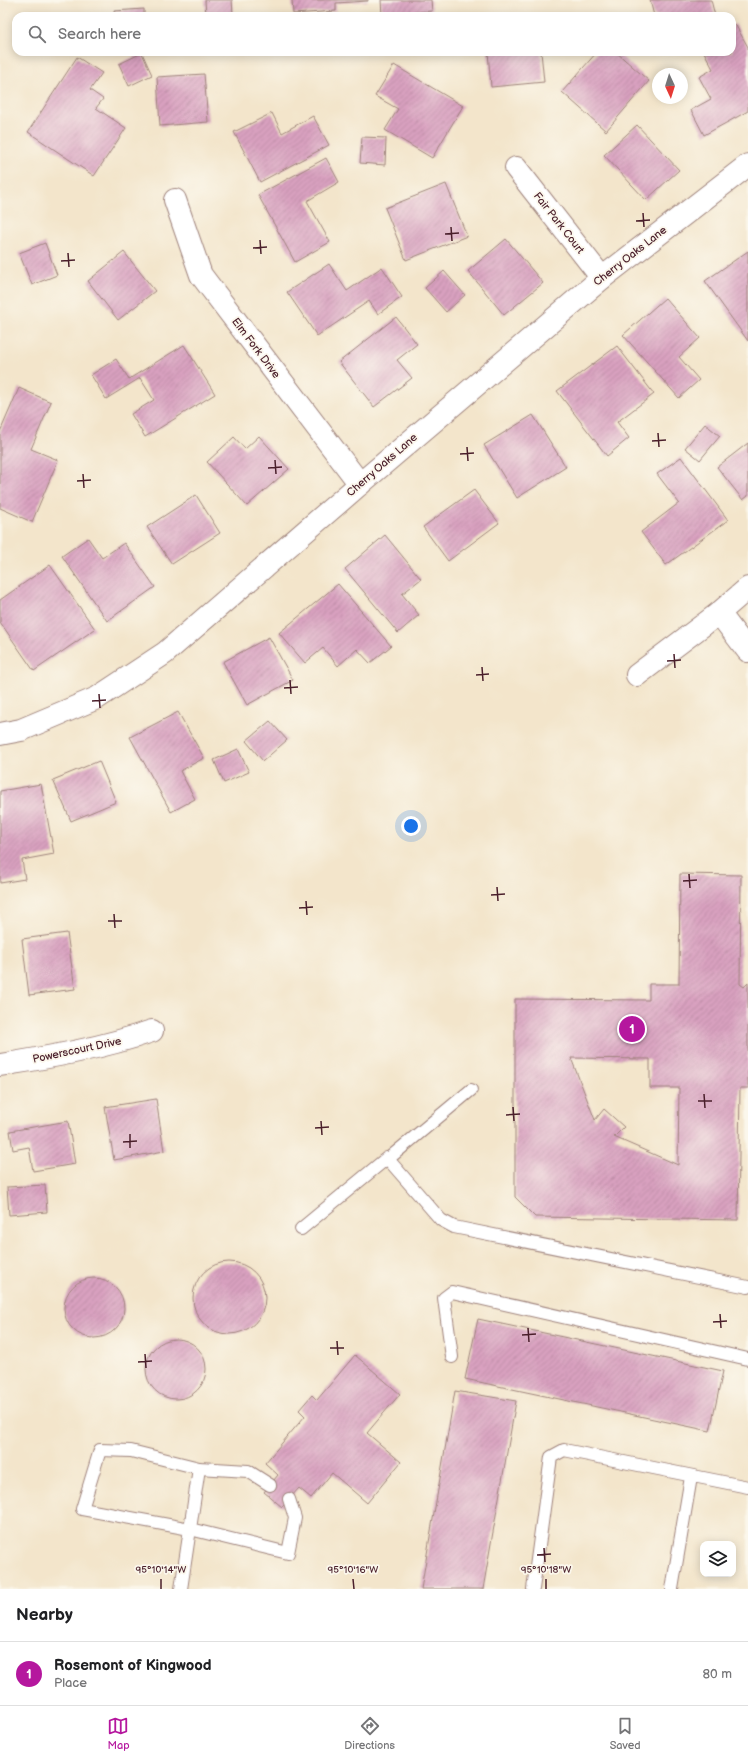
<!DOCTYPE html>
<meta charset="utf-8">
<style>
:root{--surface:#fff;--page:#f6f6f6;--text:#202124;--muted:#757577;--line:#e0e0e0;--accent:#b5179e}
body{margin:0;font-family:"Balsamiq Sans",sans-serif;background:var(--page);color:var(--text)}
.controls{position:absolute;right:12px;bottom:12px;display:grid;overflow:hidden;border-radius:8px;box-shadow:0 2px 10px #0003}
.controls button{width:36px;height:36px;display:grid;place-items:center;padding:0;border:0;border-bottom:1px solid var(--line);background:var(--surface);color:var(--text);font:20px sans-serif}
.compass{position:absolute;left:652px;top:68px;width:36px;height:36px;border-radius:50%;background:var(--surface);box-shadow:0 2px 10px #0003;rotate:176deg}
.you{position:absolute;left:411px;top:826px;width:14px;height:14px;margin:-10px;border:3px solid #fff;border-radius:50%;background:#1a73e8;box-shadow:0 0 0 6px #1a73e833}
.badge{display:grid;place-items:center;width:26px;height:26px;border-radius:50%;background:var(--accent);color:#fff;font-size:13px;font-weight:700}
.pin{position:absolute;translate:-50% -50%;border:2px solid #fff;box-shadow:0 1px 4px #0006}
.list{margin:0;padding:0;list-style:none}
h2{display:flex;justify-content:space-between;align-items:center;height:52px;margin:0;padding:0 16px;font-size:17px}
h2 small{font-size:13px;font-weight:400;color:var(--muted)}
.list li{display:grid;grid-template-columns:26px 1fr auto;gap:12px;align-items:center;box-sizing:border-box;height:64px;padding:0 16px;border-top:1px solid var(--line)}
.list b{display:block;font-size:15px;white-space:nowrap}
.list p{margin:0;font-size:13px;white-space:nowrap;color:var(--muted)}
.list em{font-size:13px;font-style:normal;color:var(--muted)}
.icon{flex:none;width:22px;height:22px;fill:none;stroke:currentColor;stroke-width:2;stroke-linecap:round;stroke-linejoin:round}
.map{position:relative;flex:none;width:748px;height:1589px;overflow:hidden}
.search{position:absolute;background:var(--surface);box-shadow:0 2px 10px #0003;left:12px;right:12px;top:12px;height:44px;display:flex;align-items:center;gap:10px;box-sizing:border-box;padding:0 14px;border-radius:12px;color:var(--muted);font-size:15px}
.sheet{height:116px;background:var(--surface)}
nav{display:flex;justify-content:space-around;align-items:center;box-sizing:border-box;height:56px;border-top:1px solid var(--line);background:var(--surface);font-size:11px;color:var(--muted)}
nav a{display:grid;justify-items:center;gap:2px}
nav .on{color:var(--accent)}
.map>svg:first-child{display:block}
</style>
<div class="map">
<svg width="748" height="1589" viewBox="0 0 748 1589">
<defs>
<pattern id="building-hatch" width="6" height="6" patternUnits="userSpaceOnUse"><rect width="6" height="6" fill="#d9a1c0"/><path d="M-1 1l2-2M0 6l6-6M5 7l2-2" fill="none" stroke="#b2839c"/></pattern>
</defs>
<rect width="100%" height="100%" fill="#fbf7ec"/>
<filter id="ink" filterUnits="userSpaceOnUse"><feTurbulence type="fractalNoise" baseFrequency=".025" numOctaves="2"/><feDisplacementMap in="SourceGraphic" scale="8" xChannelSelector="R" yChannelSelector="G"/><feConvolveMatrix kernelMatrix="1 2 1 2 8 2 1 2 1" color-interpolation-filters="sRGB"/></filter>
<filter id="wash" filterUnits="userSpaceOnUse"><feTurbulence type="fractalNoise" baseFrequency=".012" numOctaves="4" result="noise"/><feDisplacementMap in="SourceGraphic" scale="16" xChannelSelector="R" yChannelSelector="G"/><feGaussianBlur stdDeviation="0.9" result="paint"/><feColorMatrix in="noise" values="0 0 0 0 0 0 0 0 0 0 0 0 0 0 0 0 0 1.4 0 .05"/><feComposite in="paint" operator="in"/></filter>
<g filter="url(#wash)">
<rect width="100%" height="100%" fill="#f3e5cb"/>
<g id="blocks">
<g fill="url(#building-hatch)" fill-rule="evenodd">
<polygon points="205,0 232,0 233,14 206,16"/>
<polygon points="292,0 368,0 368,1 336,3 336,11 293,14"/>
<polygon points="381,0 431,0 432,11 382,15"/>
<polygon points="650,0 711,0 715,16 654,16"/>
<polygon points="144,9 144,16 115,16 114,11"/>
<polygon points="735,24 748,47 748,111 704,135 691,110 711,99 699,77 713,69 704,52 732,52 732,26"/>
<polygon points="488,52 541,52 544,82 491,87"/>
<polygon points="597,52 616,52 649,81 606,131 562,92"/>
<polygon points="142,53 152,75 129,86 119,64"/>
<polygon points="77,57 102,73 90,90 103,99 96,108 126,128 94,176 28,132"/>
<polygon points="394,65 463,106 432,158 385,130 398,109 375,96"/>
<polygon points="204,74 208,122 160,126 157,77"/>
<polygon points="272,113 282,133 313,116 329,145 260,182 234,132"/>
<polygon points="637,125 679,170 646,200 604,155"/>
<polygon points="362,137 386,138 385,165 360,163"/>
<polygon points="326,158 339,182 307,201 330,242 295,262 258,195"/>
<polygon points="446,184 467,236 406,260 385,208"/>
<polygon points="506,239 543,283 504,315 468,271"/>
<polygon points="45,243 57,275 32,285 19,253"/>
<polygon points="748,251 748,341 705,281"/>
<polygon points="124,252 155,291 118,320 88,281"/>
<polygon points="329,264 347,291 382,267 402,297 378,314 369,301 317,336 287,292"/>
<polygon points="444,271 465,295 446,312 425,288"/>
<polygon points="665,298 700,338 679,357 699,380 679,398 623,335"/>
<polygon points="396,317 417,344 397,360 412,378 374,407 339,362"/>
<polygon points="184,345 215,394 145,437 131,414 154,400 140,378 106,399 91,375 116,359 129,379"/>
<polygon points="617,346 654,394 617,422 629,438 607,456 557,391"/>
<polygon points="19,388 51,402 31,449 58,460 32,522 0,508 0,432"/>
<polygon points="533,415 566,467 517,498 484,445"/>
<polygon points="705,424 720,436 700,460 685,448"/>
<polygon points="259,436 289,469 247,506 207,462 234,437 245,449"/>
<polygon points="748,443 748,496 743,500 717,467"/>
<polygon points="681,457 728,520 666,565 641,532 679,503 657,474"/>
<polygon points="474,490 499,523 448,561 423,527"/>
<polygon points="196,495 220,533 172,564 147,527"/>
<polygon points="385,535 421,579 402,594 419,615 398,633 345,569"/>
<polygon points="88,538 102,558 124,543 155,587 107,621 62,556"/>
<polygon points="50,565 95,629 34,671 0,622 0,600"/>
<polygon points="338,584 391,646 370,663 357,649 338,666 323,648 305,663 279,633"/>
<polygon points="269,637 293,680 247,705 223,662"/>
<polygon points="178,712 204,758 180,771 195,799 171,812 130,737"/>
<polygon points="270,721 287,740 263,761 246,741"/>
<polygon points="238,749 249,772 224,783 214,760"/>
<polygon points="99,761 116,802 71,821 53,780"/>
<polygon points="41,784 54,854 22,860 25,879 0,883 0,791"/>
<path d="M680 874 741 875 740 984 744 987 748 983V1088H740L738 1220 535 1217 515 1197V999L649 1000V984H679ZM571 1058 650 1059V1088H679L678 1165 614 1137 624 1127 604 1109 595 1120Z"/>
<polygon points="67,933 75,989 29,995 22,939"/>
<polygon points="156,1099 164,1151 114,1160 105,1107"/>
<polygon points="68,1121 75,1164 33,1171 29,1147 13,1150 10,1131"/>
<polygon points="45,1185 47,1212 9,1215 7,1187"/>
<circle cx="229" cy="1298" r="36"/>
<circle cx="94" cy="1308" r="30"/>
<polygon points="478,1319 723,1371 710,1431 465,1379"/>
<circle cx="176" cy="1369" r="30"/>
<polygon points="355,1355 400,1394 367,1433 401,1462 367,1503 332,1473 311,1498 299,1488 282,1507 264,1492 278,1475 265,1463 305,1416 299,1410 312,1395 317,1400"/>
<polygon points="455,1391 516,1401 483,1589 421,1589"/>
</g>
</g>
</g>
<g filter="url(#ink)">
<use href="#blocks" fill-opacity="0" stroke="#9e827b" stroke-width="1"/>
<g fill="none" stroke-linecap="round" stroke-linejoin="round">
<g stroke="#9e827b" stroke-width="14">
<g id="service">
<polyline points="388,1159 471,1090"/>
<polyline points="301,1229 387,1158 441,1220 454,1227 748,1287"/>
<polyline points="452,1357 444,1298 452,1292 748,1359"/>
<polyline points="199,1468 190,1529 288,1553 295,1518 289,1499"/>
<polyline points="181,1589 190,1529 82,1509 100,1450 131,1451 199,1468 248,1471 270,1485"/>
<polyline points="533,1589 551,1457 564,1450 748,1487"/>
<polyline points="672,1589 691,1477"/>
</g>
</g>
<g stroke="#9e827b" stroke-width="24">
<g id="minor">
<polyline points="516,168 602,278"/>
<polyline points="175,200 201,275 360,484"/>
<polyline points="719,613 748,651"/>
<polyline points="637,675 719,613 748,588"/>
<polyline points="0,734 21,730 97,698 165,653 360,484 602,278 748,165"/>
<path d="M0 1065C52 1057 102 1048 152 1031"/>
</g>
</g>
<use href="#service" stroke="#fff" stroke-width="12"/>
<use href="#minor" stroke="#fff" stroke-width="22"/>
</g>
</g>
<path fill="none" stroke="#4a1f2b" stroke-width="1.5" d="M643 213 644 227M636 221 650 220M451 227 452 241M445 234 459 233M260 240 261 254M253 248 267 247M68 253 69 267M61 261 75 260M658 433 659 447M652 441 666 440M467 447 468 461M460 454 474 453M275 460 276 474M268 468 282 467M83 474 84 488M77 481 91 480M674 654 675 668M667 661 681 660M482 667 483 681M476 675 489 674M290 680 291 694M284 688 298 687M99 694 100 708M92 701 106 700M689 874 690 888M683 881 697 880M497 887 498 901M491 895 505 894M306 901 307 915M299 908 313 907M114 914 115 928M108 921H122M704 1094 705 1108M698 1101H712M513 1107 514 1121M506 1115 520 1114M321 1121 322 1135M315 1128 329 1127M130 1134V1148M123 1142 137 1141M720 1314 721 1328M713 1322 727 1321M528 1328 529 1342M522 1335 536 1334M337 1341 338 1355M330 1348H344M145 1354 146 1368M138 1362 152 1361M544 1548 545 1562M537 1555 551 1554M161 1579V1589M353 1579 354 1589M546 1579V1589"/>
<g text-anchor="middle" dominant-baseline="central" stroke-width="3.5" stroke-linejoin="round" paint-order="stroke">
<g font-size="11" fill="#4a1f2b" stroke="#fbf7ec">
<text transform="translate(559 223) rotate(52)">Fair Park Court</text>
<text transform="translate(630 256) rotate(-38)">Cherry Oaks Lane</text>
<text transform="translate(256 348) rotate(53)">Elm Fork Drive</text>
<text transform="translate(382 465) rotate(-41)">Cherry Oaks Lane</text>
<text transform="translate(77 1050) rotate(-12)">Powerscourt Drive</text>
</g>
</g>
<g font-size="10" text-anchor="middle" fill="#4a1f2b" stroke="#fbf7ec" stroke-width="3.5" stroke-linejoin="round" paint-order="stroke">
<text x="161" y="1573">95°10'14"W</text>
<text x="353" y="1573">95°10'16"W</text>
<text x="546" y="1573">95°10'18"W</text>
</g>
</svg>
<div class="controls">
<button><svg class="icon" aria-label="layers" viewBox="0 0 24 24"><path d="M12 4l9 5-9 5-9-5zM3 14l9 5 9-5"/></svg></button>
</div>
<svg class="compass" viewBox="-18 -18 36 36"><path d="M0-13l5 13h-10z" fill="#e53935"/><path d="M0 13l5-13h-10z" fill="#757577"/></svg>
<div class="you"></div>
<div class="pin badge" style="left:632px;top:1029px">1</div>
<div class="search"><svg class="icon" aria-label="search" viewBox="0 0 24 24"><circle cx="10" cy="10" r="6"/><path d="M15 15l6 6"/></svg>Search here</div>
</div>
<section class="sheet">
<h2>Nearby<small></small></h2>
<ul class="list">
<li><span class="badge">1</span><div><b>Rosemont of Kingwood</b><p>Place</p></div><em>80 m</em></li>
</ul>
</section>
<nav>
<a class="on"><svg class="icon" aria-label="map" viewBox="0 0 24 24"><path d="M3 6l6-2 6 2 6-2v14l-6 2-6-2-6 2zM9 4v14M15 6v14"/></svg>Map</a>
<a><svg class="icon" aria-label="directions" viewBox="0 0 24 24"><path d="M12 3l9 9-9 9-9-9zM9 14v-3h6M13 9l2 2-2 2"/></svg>Directions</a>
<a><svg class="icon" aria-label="saved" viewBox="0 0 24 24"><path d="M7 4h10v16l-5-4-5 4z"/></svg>Saved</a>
</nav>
